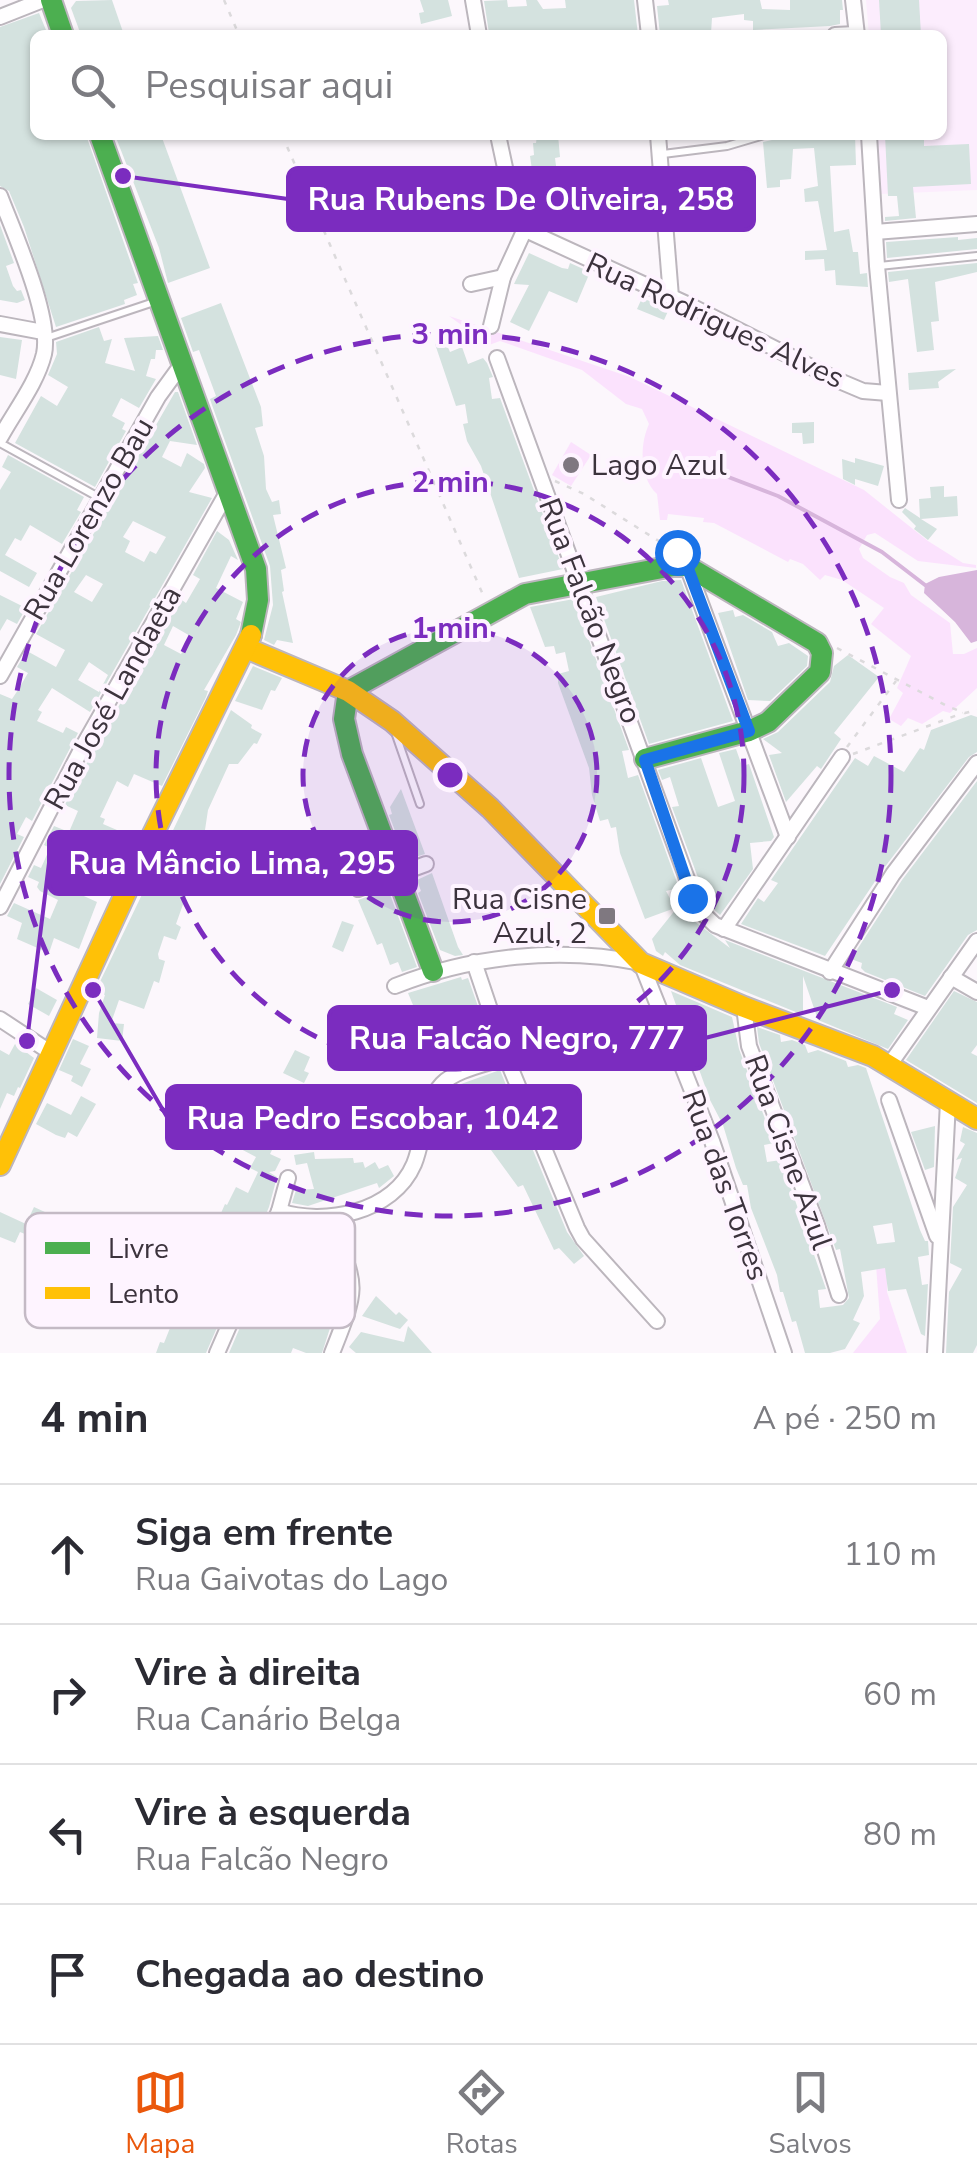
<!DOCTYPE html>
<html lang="pt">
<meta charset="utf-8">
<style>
:root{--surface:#fff;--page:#f2f2f3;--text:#2b2b33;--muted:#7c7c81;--line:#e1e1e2;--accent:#ea580c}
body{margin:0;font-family:"Nunito Sans",sans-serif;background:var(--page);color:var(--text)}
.stop{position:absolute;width:30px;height:30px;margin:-22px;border:8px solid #1a73e8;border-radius:50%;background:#fff}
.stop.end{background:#1a73e8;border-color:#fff;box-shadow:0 2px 10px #0008}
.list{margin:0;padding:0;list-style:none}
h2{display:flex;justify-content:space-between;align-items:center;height:130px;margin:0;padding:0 40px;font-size:42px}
h2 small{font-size:32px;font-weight:400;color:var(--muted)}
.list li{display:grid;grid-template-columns:65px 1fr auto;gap:30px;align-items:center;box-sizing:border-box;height:140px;padding:0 40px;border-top:2px solid var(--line)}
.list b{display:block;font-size:38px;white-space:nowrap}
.list p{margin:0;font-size:32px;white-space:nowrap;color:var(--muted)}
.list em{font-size:32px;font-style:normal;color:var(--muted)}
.icon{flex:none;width:55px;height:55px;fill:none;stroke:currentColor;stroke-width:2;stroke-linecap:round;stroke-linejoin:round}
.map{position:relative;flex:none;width:977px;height:1353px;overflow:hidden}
.search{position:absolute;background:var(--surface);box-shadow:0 2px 8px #0004;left:30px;right:30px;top:30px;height:110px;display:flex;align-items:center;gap:25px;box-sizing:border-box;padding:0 35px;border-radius:15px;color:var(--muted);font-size:38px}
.sheet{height:690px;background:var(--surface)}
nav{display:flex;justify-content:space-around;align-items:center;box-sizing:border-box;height:140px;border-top:2px solid var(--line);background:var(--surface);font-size:28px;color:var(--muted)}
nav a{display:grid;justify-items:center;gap:5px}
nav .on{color:var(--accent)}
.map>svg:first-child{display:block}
</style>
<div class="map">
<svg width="977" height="1353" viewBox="0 0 977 1353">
<rect width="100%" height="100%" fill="#fcf7fc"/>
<polygon fill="#fcedfd" points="866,0 977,0 977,190 881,194 877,135 942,135 942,35 869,35"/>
<g fill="#fbe2fd">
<path d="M449 316 630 377 864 490 928 541 963 563 976 565V568L918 561 875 533 867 535 859 549 863 558 890 577 904 583 911 595 950 623 953 654H964L977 648V688L950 713 943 711 922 724 908 718 901 726 889 719 903 693 897 688 911 656 871 624 884 608 842 580 825 575 820 580 803 564 790 559 788 562 714 523 703 522 704 518 668 514 667 520H660L657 494C640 479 639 446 649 424L642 409 626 404 582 370 500 341 489 345Z"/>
<polygon points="571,442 591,455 571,486 552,475"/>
<polygon points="887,1263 887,1292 907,1353 853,1353 880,1319 876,1265"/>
</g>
<polygon fill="#d7b5db" points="977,570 977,641 971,643 955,622 924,593 925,584 939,577"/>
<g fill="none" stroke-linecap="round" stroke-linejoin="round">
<polyline stroke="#d7b5db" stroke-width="4" points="710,470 778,496 882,552 925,585"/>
</g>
<g fill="#d4e2df" fill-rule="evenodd">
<polygon points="112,0 124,35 81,35 71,8 76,1"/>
<polygon points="420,0 448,0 452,16 421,24 419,13 424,12"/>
<polygon points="507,0 508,7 527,6 526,0 537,0 543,9 566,8 565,0 634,0 638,35 489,33 484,1"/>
<polygon points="668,0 760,0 762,9 790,10 790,0 842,0 843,10 840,10 840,24 830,26 753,30 753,21 744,20 744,14 712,18 711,33 660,35 657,6 669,5"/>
<polygon points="879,0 919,0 921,35 881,35"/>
<polygon points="39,13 48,35 35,35 35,135 86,135 138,283 133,284 137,295 124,300 125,304 56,327 24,227 9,191 0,186 0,27"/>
<polygon points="115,135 161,135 210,268 168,283 159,248"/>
<polygon points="537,135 558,135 560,157 555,158 559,189 563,189 564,221 553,222 549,200 545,199 543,182 534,184 530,156 534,155 533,143 536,143"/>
<polygon points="772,135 855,135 856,165 830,166 834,232 849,229 853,252 858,252 860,274 867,273 868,287 836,285 835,270 825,271 824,259 805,260 805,251 827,250 818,201 805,202 804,189 818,186 814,148 793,149 791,179 780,180 780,187 767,188 763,142 772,140"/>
<polygon points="885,135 924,135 924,146 969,144 971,184 913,187 916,218 885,221 885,217 899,216 897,196 888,196"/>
<polygon points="0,225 14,263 6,266 13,286 17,291 21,290 25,300 17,303 0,300"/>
<polygon points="958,237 958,240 977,238 977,249 887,258 886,242"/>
<polygon points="529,253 562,268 568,269 570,263 590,272 577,303 549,291 529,331 510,322 529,285 514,284"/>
<polygon points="977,263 977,272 935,282 939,321 931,322 934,350 917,352 908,279 889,282 888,272"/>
<polygon points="642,298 669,309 664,320 637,309"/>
<polygon points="221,303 261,407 263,426 255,428 264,456 266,489 272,502 279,500 281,514 273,515 286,568 281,570 284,591 282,592 293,643 277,640 274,645 264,640 273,605 270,566 212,405 210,399 216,396 199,350 193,352 181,318"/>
<polygon points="99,327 104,341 112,339 105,363 135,371 124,338 158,336 163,350 156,350 155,359 151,359 146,376 156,379 139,408 121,398 112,416 125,423 122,429 126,431 95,487 15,443 41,396 57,406 68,387 48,375 57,354 56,342"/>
<polygon points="0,337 22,340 16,379 0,375"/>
<polygon points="445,341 450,352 462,347 468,364 483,358 487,363 493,377 489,378 492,399 500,398 563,569 519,578 481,466 467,441 463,424 468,423 465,404 456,406 435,344"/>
<polygon points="956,369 938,382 939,388 909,390 908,373"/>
<path d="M175 392H178L197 445 170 441 162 457 181 467 187 453 204 464 205 468 189 492 212 498 90 712 52 688 38 710 42 712 37 721 63 733 66 727 78 733 32 821 26 817 17 834 24 837 0 884V694L12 699 18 690 28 673 17 667 27 651 56 667 65 650 36 634ZM133 521 166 537 156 554 150 551 144 562 125 552 130 541 123 537ZM86 575 103 584 92 602 74 592ZM89 662 108 675 99 692 78 680Z"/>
<polygon points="814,422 814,443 803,444 802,433 792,433 792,423"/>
<polygon points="8,455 84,497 77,510 81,512 62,544 30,525 21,541 15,538 5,555 37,573 29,587 0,571 0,490 11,472 2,467"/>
<polygon points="855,458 884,466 878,486 855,479 855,485 843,479 842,459 855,463"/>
<polygon points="944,486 944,497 957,496 958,516 921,519 937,529 928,540 914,529 916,526 902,512 905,508 920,518 919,499 931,498 930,487"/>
<path d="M217 531 229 540 238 560 231 556 216 588 243 602 236 619 241 622 236 635 204 690 208 691 206 697 162 786 134 774 128 787 117 781 100 817 105 819 103 824 131 836 114 877 74 859 64 887 97 902 79 949 54 938 49 953 17 939 22 923 7 916 14 903 50 919 58 900 40 891 37 887 39 882 28 877 34 865 41 868 50 848 44 845 54 826 69 832 78 811 65 805 72 790 179 598 186 603 200 579 193 575ZM173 626 192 637 181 654 164 645Z"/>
<polygon points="681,580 733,721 649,744 596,597 662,581"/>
<polygon points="0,595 26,608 17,624 7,619 0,631"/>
<polygon points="574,599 629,750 622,751 628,778 638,775 679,888 666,891 675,908 645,919 620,853 616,827 611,828 608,819 600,821 592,795 589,768 558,683 558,674 569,671 565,652 556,654 554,646 545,647 530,607"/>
<polygon points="733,610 735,617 743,615 772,632 778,646 789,643 808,656 807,666 770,701 748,700 718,613"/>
<polygon points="848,655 879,677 834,733 841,739 821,769 817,766 786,802 769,755 782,753 763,739 778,732 830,682 834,666"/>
<polygon points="253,666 282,678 275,691 271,690 262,710 235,701"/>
<polygon points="231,710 252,725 251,728 262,734 257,744 254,743 238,764 229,764 208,810 205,830 212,832 187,880 191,882 176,924 181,927 176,940 164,936 158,954 159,959 165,961 159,983 154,981 144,1009 119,1000 111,1023 124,1024 122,1041 97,1038 99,1013 105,995 95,992"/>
<polygon points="971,715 977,717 977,752 969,757 884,868 825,956 741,924 758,898 764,902 778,883 771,880 855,758 868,766 874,756 904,772 920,748 924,750 931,730"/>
<polygon points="736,749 742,766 749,764 774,837 771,841 750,843 753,869 720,915 707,903 701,886 704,882 700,883 672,807 679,806 670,777 662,780 658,770 701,758 718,807 735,801 719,753"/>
<polygon points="977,781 977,930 968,935 925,996 865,972 861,968 862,963 851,959 902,880"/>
<polygon points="401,789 425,854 406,860 389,815 392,814 390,807"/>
<polygon points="432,873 458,947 463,955 455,956 440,950 418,893 421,891 417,880"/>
<polygon points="388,889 417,967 402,972 398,962 390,965 382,943 377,945 358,900"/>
<polygon points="686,908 690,918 730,948 725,940 897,1007 894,1014 908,1020 888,1049 818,1020 803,976 803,1015 680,965 665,952 663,956 656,951 652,939 676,909 680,917"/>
<polygon points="342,921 354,925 343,952 332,947"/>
<polygon points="461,977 462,980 468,978 480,1012 474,1014 480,1031 485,1029 493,1050 432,1070 408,1016 406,1008 413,1005 408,993"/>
<polygon points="36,988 57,1000 49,1016 28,1004"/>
<path d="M671 991 732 1017 739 1049 774 1143 764 1145 767 1162 781 1160 826 1289 818 1290 820 1308 843 1305 849 1298 840 1249 836 1250 759 1043 757 1027 780 1035 781 1042 792 1040 805 1045 808 1053 818 1050 846 1061 848 1067 858 1065 866 1068 920 1230 925 1241H928L929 1255 918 1257 922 1285 928 1284 925 1336 921 1334 906 1289 888 1291 885 1268 861 1272 864 1296 853 1320 860 1323 845 1349 830 1353H805L796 1321 792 1322 783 1292H780L777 1275 751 1208 747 1185H743L736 1168 723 1125 710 1100ZM892 1223 895 1242 877 1244 873 1226Z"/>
<polygon points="954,991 977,1002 977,1045 971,1053 977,1056 977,1103 906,1060"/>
<polygon points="73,1039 89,1046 80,1064 91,1069 82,1087 71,1081 73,1076 59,1070"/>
<polygon points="15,1044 34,1058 20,1088 18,1087 14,1096 7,1093 0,1109 0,1050 9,1055"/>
<polygon points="295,1050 310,1057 304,1071 309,1073 304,1083 283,1073"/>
<polygon points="500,1070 510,1095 508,1097 515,1113 517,1112 567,1232 584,1256 574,1264 559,1248 554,1250 523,1185 518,1187 491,1150 469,1102 462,1105 455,1099 448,1102 446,1097 461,1084"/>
<polygon points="81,1096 96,1104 77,1137 68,1132 65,1138 56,1135 36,1124 47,1103 71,1115"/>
<polygon points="935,1126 934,1167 925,1170 911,1132"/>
<polygon points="963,1127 977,1133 977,1345 973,1353 946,1353 949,1292 962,1269 950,1263 953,1207 967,1185 955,1178 962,1158 956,1160 965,1144 960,1141"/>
<polygon points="239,1148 272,1150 270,1154 281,1159 275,1171 269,1172 277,1177 269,1207 206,1353 156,1353 160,1342 164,1343 172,1323 166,1321 169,1312 176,1315 180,1306 189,1309 197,1292 200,1284 186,1278 190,1270 199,1273 203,1265 209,1267 217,1250 207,1245 225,1204 227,1205 236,1187 248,1193 258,1172 250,1168 256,1157"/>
<polygon points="314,1152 315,1159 353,1158 354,1163 363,1162 365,1168 375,1162 379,1169 388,1165 394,1176 379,1188 377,1183 308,1206 292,1203 296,1190 314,1189 307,1163 296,1165 294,1155"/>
<polygon points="34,1207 58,1218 47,1243 20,1232 15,1243 0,1237 0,1212 26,1224"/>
<polygon points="285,1223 324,1235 322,1240 335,1261 330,1272 339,1275 340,1296 338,1307 329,1305 323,1322 331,1325 322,1353 306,1353 293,1348 291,1353 229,1353 256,1290 259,1291"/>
<polygon points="376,1296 396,1315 399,1312 408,1320 400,1329 362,1316"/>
<polygon points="408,1326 432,1353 356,1353 349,1347 361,1332 404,1342"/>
</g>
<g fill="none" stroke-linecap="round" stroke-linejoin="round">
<g stroke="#bcb6bd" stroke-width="10">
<g id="lane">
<polyline points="663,154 727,146 764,135"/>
<polyline points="879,266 977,256"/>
<polyline points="46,338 157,301"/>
<polyline points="0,443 100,498"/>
<polyline points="395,732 420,804"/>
</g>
</g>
<g stroke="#bcb6bd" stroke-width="18">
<g id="street">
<polyline points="473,0 479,35"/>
<polyline points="645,0 649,35"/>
<polyline points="853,0 857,35"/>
<polyline points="0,17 43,0"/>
<polyline points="835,35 856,34"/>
<polyline points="498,135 515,214 530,232 689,305 837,380 863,391 888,393"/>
<polyline points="658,135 671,297"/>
<polyline points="869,135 877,266 899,500"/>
<path d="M0 196C14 233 52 317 44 354 37 383 14 412 0 438"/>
<polyline points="875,232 977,224"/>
<polyline points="471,284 503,277"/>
<polyline points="0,324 43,332"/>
<polyline points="491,326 503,277 525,229"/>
<polyline points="497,358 698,909 715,925 928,1008"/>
<polyline points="687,566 788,837"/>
<polyline points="0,676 158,397 182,364"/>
<polyline points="358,889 426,864"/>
<polyline points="0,907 82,748 228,491"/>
<polyline points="724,929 842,757"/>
<polyline points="474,962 506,1057 577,1228 583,1239 657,1321"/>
<polyline points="830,972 893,874 977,763"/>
<polyline points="951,977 977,992"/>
<path d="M395 986C471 956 560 946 641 963L712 1141 784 1353"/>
<polyline points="744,1007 749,1046 817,1225 839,1295"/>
<polyline points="0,1019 53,1054"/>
<polyline points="890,1064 977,941"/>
<polyline points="889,1100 937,1236"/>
<path d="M279 1211C324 1226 393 1213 414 1164 424 1140 424 1103 442 1084 456 1069 488 1064 506 1057"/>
<path d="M329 1219C357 1287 360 1283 332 1353"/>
<polyline points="217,1353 279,1211 288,1178"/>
<polyline points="935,1353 948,1102"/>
</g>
</g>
<g stroke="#bcb6bd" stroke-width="24">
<g id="fast">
<polyline points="51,0 63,35"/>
<polyline points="100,135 256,569 258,600 251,635"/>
<polyline points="348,691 525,594 673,566 687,566 817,643 822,653 820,672 768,722 749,731 645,759"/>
<polyline points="348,691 344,719 352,754 433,971"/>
</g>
</g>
<g stroke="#bcb6bd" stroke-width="24">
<g id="slow">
<polyline points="246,648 348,691 392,721 490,808 641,963 744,1007 873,1056 977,1119"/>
<polyline points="0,1165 152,836 251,635"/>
</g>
</g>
<g stroke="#dcdadc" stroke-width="2.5" stroke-dasharray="5 8" stroke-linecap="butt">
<polyline points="224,0 239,35"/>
<polyline points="282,135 484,597"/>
<polyline points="555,481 584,494 673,550"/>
<polyline points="837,648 949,707 965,713 977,710"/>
<polyline points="847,747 896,681"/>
<polyline points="853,754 963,713"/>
</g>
<use href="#lane" stroke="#fffeff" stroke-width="6"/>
<use href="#street" stroke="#fffeff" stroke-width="14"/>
<use href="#fast" stroke="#4caf50" stroke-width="20"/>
<use href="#slow" stroke="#ffc107" stroke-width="20"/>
</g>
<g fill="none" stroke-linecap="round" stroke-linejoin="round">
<polyline stroke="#1a73e8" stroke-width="12" points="677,552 687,566 749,731 645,760 692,898"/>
</g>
<circle cx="450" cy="775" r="147" fill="#7b2cbf" fill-opacity=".12"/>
<g fill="none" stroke="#7b2cbf" stroke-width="5" stroke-dasharray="18 12">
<circle cx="450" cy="775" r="147"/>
<circle cx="450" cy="775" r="294"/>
<circle cx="450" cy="775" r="441"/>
</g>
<g fill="#7f7880" stroke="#fef4ff" stroke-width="4">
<circle cx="571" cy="465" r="10"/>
<rect x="597" y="906" width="20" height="20" rx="5"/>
</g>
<g text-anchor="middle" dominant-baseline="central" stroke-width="8" stroke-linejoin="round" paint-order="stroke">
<g font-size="30" fill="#3c333d" stroke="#fef4ff">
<text transform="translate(715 321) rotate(25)">Rua Rodrigues Alves</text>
<text transform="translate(89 519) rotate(-60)">Rua Lorenzo Bau</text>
<text transform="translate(590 611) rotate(69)">Rua Falcão Negro</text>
<text transform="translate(113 698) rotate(-61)">Rua José Landaeta</text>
<text transform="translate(788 1152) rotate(70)">Rua Cisne Azul</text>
<text transform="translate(725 1185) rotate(70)">Rua das Torres</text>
</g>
<g font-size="30" fill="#3c333d" stroke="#fef4ff" text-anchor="start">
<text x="591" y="465">Lago Azul</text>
<text x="587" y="899" text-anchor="end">Rua Cisne<tspan x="587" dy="34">Azul, 2</tspan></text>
</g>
</g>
<rect x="25" y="1213" width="330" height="115" rx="15" fill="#fef4ff" stroke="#c4bac5" stroke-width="2.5"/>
<rect x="45" y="1242" width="45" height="12" fill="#4caf50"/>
<rect x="45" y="1287" width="45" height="12" fill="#ffc107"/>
<g font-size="28" fill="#3c333d">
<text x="108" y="1258">Livre</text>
<text x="108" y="1303">Lento</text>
</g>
<circle cx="450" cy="775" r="15" fill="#7b2cbf" stroke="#fef4ff" stroke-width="5"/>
<g font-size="30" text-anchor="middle" font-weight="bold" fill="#7b2cbf" stroke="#fef4ff" stroke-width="8" stroke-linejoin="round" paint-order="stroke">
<text x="450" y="344">3 min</text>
<text x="450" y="492">2 min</text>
<text x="450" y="638">1 min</text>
</g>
<path fill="none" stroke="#7b2cbf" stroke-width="4" d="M123 176L288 199M27 1041L49 863M892 990L705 1038M93 990L167 1117"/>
<g fill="#7b2cbf" stroke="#fef4ff" stroke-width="4">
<circle cx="123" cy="176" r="10"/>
<circle cx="27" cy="1041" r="10"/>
<circle cx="892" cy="990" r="10"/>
<circle cx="93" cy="990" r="10"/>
</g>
<g fill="#7b2cbf" stroke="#7b2cbf" stroke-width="4">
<rect x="288" y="168" width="466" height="62" rx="10"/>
<rect x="49" y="832" width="367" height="62" rx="10"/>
<rect x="329" y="1007" width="376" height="62" rx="10"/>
<rect x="167" y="1086" width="413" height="62" rx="10"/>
</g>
<g font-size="32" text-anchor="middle" font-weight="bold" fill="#fff">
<text x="521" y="210">Rua Rubens De Oliveira, 258</text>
<text x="232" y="874">Rua Mâncio Lima, 295</text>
<text x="517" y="1049">Rua Falcão Negro, 777</text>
<text x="373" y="1129">Rua Pedro Escobar, 1042</text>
</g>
</svg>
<div class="stop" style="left:677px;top:552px"></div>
<div class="stop end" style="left:692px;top:898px"></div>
<div class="search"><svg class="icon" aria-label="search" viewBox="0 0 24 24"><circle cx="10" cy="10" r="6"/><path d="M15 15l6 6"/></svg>Pesquisar aqui</div>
</div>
<section class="sheet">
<h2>4 min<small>A pé · 250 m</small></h2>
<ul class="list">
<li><svg class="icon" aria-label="ahead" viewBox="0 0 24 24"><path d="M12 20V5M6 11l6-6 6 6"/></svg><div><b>Siga em frente</b><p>Rua Gaivotas do Lago</p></div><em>110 m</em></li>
<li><svg class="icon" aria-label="right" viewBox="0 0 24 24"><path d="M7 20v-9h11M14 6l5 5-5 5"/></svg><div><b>Vire à direita</b><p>Rua Canário Belga</p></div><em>60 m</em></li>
<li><svg class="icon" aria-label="left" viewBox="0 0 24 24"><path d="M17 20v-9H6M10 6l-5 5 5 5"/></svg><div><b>Vire à esquerda</b><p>Rua Falcão Negro</p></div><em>80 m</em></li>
<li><svg class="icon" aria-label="arrive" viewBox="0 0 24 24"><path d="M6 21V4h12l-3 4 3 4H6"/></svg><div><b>Chegada ao destino</b></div></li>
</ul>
</section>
<nav>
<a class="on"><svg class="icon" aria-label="map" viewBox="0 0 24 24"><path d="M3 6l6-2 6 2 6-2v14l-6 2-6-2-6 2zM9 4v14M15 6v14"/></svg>Mapa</a>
<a><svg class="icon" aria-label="directions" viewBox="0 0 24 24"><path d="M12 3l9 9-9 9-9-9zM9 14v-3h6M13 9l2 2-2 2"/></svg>Rotas</a>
<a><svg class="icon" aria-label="saved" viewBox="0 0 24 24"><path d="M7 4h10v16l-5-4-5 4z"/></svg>Salvos</a>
</nav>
